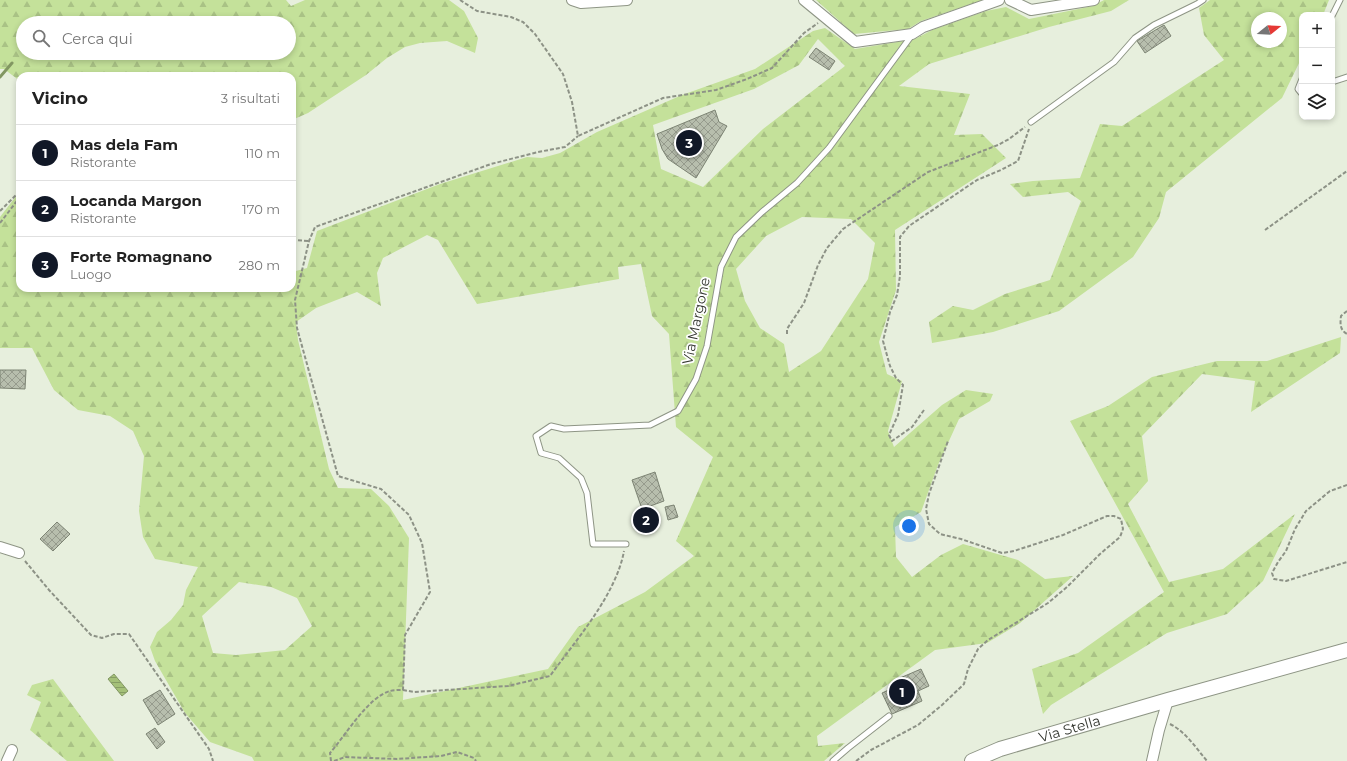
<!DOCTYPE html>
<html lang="it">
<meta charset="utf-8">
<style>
:root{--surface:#fff;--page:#f2f2f2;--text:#222;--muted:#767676;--line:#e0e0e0;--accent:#111827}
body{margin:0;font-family:Montserrat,sans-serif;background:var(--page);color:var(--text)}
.controls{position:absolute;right:12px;top:12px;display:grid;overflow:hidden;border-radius:8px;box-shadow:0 2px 6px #0003}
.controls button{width:36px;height:36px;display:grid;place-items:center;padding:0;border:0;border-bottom:1px solid var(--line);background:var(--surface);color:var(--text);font:20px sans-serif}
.compass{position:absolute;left:1251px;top:12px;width:36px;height:36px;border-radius:50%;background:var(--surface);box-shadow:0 2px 6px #0003;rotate:72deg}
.you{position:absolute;left:909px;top:526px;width:14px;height:14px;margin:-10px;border:3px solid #fff;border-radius:50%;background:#1a73e8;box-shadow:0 0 0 6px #1a73e833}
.badge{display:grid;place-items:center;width:26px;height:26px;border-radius:50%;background:var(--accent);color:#fff;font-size:13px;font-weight:700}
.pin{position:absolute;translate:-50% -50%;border:2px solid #fff;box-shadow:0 1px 4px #0006}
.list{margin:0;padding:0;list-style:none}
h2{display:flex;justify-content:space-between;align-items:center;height:52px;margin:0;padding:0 16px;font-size:17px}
h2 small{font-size:13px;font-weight:400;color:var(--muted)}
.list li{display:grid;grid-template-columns:26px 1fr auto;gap:12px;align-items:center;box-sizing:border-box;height:56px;padding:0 16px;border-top:1px solid var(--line)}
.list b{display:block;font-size:15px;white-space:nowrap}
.list p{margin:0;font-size:13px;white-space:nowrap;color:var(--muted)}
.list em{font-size:13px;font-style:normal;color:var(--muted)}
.icon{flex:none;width:22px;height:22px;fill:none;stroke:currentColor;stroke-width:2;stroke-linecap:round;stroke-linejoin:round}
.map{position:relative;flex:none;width:1347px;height:761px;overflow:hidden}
.search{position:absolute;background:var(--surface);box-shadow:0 2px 6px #0003;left:16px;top:16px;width:280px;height:44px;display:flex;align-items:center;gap:10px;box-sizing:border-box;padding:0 14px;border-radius:22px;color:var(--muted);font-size:15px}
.panel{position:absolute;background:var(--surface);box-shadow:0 2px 6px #0003;left:16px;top:72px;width:280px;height:220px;border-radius:12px}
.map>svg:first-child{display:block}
</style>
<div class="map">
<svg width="1347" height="761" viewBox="0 0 1347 761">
<defs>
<pattern id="forest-firs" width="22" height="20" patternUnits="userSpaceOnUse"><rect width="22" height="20" fill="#c4e19a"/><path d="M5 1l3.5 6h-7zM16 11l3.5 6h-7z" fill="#a9c285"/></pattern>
<pattern id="water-rules" width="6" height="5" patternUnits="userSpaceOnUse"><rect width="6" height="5" fill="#a4c078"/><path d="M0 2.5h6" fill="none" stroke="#869d63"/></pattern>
<pattern id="building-cross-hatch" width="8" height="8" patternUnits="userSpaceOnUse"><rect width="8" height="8" fill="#b7bead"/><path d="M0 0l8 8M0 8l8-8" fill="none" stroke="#969b8d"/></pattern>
</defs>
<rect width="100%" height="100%" fill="#e7efdd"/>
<g fill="url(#forest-firs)" fill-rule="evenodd">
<path d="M0 0H286L291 6 305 0H449L464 11 478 38 475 53 447 41 420 43 405 47 387 58 366 75 308 113 292 120V76H20V81L4 69H0ZM23 23H289V53H23Z"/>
<polygon points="816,0 983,0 921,21 908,29 854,34"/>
<path d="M1104 0H1129L1111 11 1049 27 929 64 899 86 970 94 954 135 982 134 1006 158 895 230 896 290 879 342 887 374 902 381 888 431 894 447 942 405 966 390 993 394 990 401 959 419 938 465 921 512 895 527 896 557 912 577 941 555 963 544 1018 560 1045 579 1073 576 1020 623 987 643 935 650 817 736 818 746 845 743 824 761H254L252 757 210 742 185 713 155 661 150 647 157 632 171 620 183 605 186 590 198 567 155 559 143 537 139 511 144 456 133 431 110 416 78 410 54 390 32 348H0V217L20 191V288H292V272L307 268 317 231 440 184 527 157 542 158 560 153 597 132 682 95 755 69 813 31 825 28 855 49 915 39 932 30 986 11 1006 7 1029 19 1093 6ZM818 39 845 66 763 129 703 187 661 169 653 125 754 89 799 65ZM802 217 851 219 875 243 868 279 821 351 789 372 784 344 760 328 745 301 736 269 766 236ZM427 235 438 240 477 304 619 279 618 267 641 264 652 316 669 334 676 427 713 457 676 541 694 556 645 592 578 627 548 669 403 700 409 538 389 506 371 489 338 488 329 469 298 340 296 322 316 308 357 292 381 306 377 273 383 258ZM239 582 271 587 297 598 312 626 285 650 236 655 213 653 202 616Z"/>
<path d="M1210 0H1329L1323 15H1302V57L1282 98 1166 192 1159 218 1133 257 1059 311 993 332 932 343 929 322 953 306 973 310 1005 294 1050 280 1081 201 1068 192 1023 197 1010 184 1033 181 1080 178 1100 124 1122 126 1224 60 1204 35 1199 8ZM1257 18H1281V42H1257Z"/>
<polygon points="1341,337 1340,353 1251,412 1255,381 1202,374 1142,436 1148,481 1128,504 1169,582 1223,569 1295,514 1263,581 1227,614 1167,633 1051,705 1043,714 1032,669 1078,653 1164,592 1070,421 1108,406 1152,377 1217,361 1267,361"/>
<polygon points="53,679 114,761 67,761 30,730 41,702 27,695 32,685"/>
</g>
<polygon fill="url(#water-rules)" stroke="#829762" points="114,674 128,691 122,696 108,679"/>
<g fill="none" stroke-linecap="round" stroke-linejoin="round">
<polyline stroke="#829762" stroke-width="3" points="0,77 12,63"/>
</g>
<g fill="url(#building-cross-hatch)" stroke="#7d8474">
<polygon points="1164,25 1171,36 1145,53 1137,41"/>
<polygon points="816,48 835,61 829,70 809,57"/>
<polygon points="715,110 719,122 727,126 696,178 668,159 662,149 657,134"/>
<polygon points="0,370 26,370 25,389 0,388"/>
<polygon points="655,472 664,501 642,509 632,480"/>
<polygon points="674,505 678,517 668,520 665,507"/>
<polygon points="57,522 70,534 53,551 40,539"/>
<polygon points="921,669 929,686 918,691 922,701 892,714 882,693 902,684 900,678"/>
<polygon points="160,690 175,714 158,725 143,700"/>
<polygon points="155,728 165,742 157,749 146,734"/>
</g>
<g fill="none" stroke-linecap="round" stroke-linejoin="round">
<g stroke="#8e9585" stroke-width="7">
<g id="lane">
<polyline points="1332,16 1340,0"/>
<polyline points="1302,79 1298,89 1302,94"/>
<polyline points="1332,82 1347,77"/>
<polyline points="1031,122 1114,62 1135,38 1154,25 1197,4 1203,0"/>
<polyline points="626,544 593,544 587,493 581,478 559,458 541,453 536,436 551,426 564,429 650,425 678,411 696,379 707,346 721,267 736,237 762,212 797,183 829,148 912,35"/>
<polyline points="833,761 848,748 889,716"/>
</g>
</g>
<g stroke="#8e9585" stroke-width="12">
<g id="street">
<polyline points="572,0 581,3 627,0"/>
<polyline points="804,0 855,42 912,34 923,27 999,0"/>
<polyline points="1010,0 1031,10 1094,0"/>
<polyline points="0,547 19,553"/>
<polyline points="7,761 12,750"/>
<polyline points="1152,761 1159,730 1168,700"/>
</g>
</g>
<g stroke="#8e9585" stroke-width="16">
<g id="secondary">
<path id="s1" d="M972 761 1000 749 1168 700 1347 650"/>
</g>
</g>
<g stroke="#8d9286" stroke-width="2" stroke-dasharray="4 2" stroke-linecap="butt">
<polyline points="460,0 477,11 511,17 523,22 535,34 563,74 572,102 578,136 663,98 716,90 747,79 772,68 804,33 818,23"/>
<polyline points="0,211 20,191"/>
<polyline points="0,223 20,197"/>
<polyline points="1265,230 1347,171"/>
<polyline points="292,240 309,241"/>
<path d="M1347 311 1341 316C1340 324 1340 330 1347 334"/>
<polyline points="787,334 787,329 804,303 818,265 827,248 843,229 928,172 998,145 1009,139 1025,127"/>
<polyline points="924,410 912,427 892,441 889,435 898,415 903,385 896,378 890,366 883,341 890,312 897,295 900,276 900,237 909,226 977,180 1001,170 1018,161 1029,129"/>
<polyline points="1347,485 1330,491 1306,511 1295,529 1286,551 1278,562 1272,573 1274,579 1286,581 1347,562"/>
<polyline points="25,561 49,590 91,635 102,638 114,634 129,634 209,749 213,761"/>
<path d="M403 690 414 692 508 686 550 676C576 640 616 595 624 551"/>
<path d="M1170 724C1186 732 1196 748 1207 761"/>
<path d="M331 761 330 753C345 736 368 697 390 691 394 690 399 690 403 690L405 635 430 592 422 543 409 515 381 489 338 476 297 328 295 300 309 241 315 227 491 164 538 152 565 147 578 136"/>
<polyline points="334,761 345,757 397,759 441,756 457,752 474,758 476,761"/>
<polyline points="856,761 871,750 918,725 942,705 964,684 968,669 978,649 988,640 1048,603 1067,587 1100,554 1120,537 1123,529 1121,519 1114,516 1107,516 1063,535 1014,551 1002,553 961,539 940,534 929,524 926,509 929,494 948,441"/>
</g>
<use href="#lane" stroke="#fff" stroke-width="5"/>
<use href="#street" stroke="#fff" stroke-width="10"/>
<use href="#secondary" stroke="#fff" stroke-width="14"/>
</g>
<g text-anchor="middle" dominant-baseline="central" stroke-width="3.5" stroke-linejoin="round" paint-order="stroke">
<g font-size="14" fill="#343730" stroke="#fff">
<text transform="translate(696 321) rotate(-78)">Via Margone</text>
<text stroke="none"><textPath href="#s1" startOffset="103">Via Stella</textPath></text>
</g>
</g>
</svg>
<div class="controls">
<button>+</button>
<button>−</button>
<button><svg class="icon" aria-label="layers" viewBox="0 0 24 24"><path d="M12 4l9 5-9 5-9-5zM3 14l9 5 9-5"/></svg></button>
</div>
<svg class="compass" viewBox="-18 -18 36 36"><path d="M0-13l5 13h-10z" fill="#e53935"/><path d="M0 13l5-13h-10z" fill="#767676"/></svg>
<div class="you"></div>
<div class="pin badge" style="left:902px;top:692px">1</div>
<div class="pin badge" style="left:646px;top:520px">2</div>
<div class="pin badge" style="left:689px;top:143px">3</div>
<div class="search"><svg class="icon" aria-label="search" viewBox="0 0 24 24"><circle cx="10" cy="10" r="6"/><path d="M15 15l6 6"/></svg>Cerca qui</div>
<section class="panel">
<h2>Vicino<small>3 risultati</small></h2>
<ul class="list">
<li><span class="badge">1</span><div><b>Mas dela Fam</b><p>Ristorante</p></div><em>110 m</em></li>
<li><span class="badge">2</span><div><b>Locanda Margon</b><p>Ristorante</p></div><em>170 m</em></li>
<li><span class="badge">3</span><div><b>Forte Romagnano</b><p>Luogo</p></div><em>280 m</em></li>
</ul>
</section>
</div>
